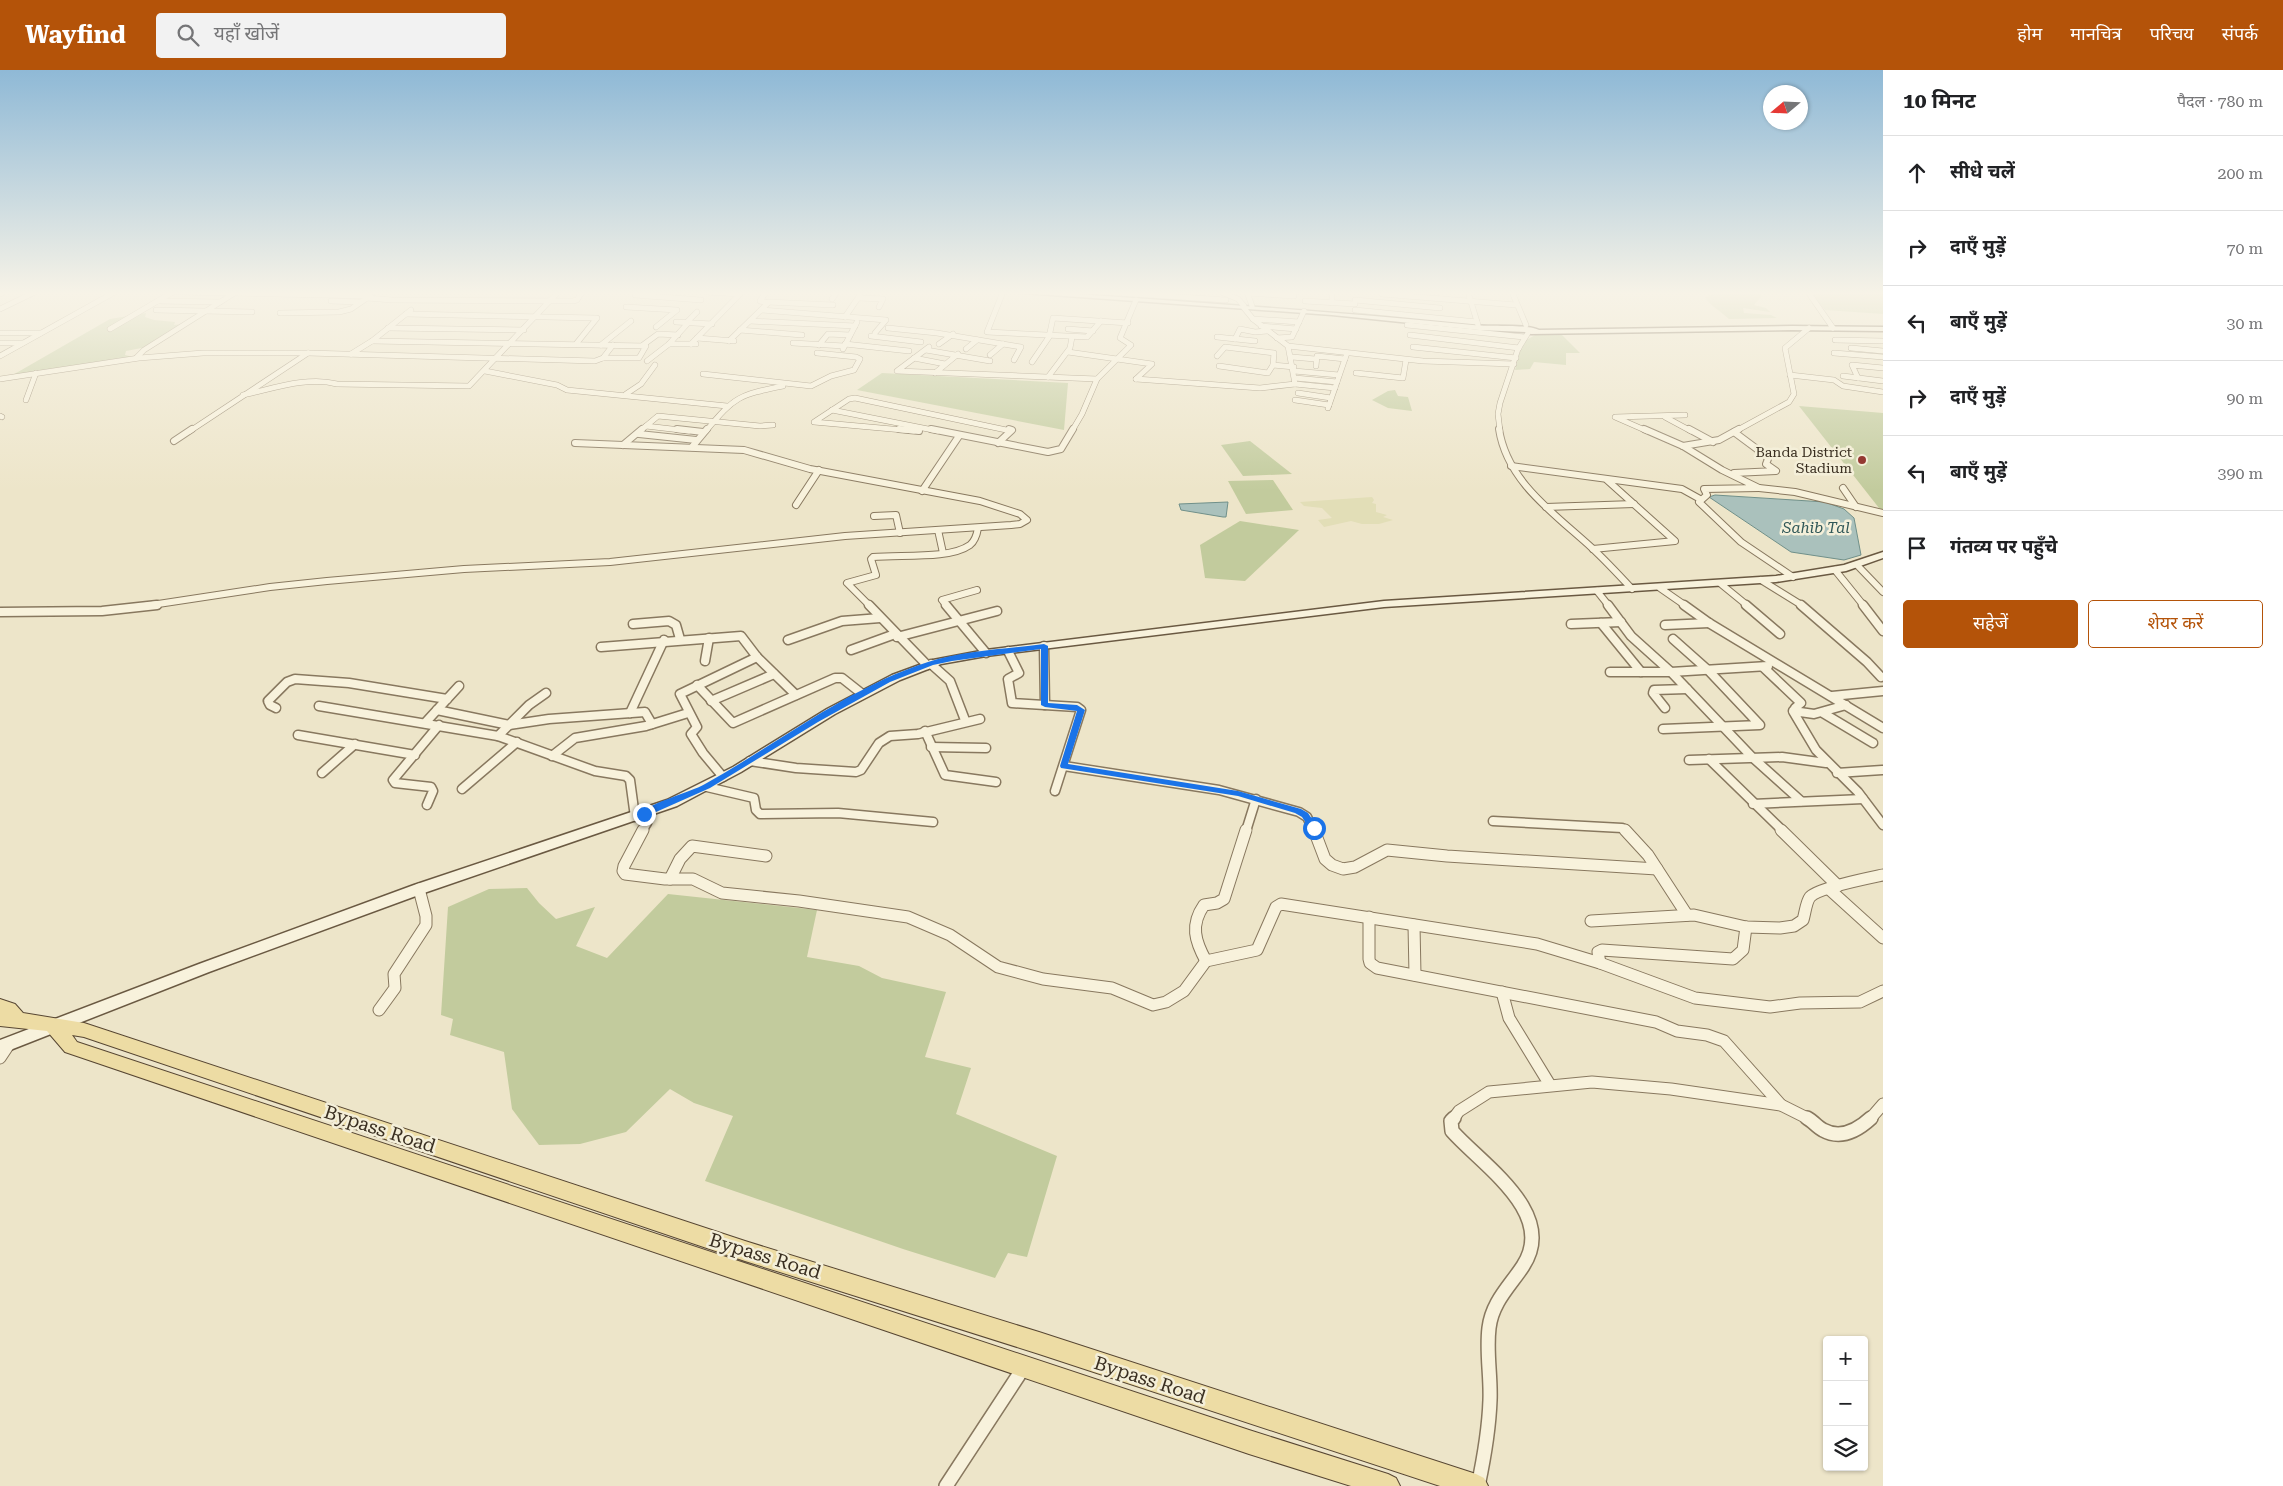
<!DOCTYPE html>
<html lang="hi">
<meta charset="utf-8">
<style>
:root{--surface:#fff;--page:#f2f2f2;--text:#202124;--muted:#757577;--line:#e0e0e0;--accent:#b45309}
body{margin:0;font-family:"Roboto Serif","Noto Sans Devanagari",serif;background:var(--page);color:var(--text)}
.controls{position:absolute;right:15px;bottom:15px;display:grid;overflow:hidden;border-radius:5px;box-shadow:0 1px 4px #0004}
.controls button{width:45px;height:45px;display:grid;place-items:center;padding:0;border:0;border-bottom:1px solid var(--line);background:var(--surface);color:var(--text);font:25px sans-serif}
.compass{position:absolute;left:1763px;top:15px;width:45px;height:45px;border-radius:50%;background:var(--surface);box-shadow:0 1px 4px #0004;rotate:251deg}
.stop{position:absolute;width:15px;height:15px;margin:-11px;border:4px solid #1a73e8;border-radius:50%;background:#fff}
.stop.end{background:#1a73e8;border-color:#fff;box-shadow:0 1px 5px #0008}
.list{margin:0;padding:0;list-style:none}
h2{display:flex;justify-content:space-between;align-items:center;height:65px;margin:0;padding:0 20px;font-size:21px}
h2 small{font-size:16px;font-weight:400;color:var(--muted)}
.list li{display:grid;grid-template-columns:32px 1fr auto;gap:15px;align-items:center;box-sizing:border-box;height:75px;padding:0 20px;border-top:1px solid var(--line)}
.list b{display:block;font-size:19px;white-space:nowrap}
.list em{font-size:16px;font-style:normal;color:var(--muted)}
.actions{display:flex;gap:10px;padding:15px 20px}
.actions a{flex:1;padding:11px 0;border:1px solid var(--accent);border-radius:5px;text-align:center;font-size:18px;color:var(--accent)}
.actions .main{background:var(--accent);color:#fff}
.icon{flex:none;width:28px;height:28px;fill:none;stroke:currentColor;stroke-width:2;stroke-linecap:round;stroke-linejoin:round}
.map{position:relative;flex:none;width:1883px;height:1416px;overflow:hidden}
header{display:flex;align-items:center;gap:30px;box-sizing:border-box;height:70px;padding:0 25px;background:var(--accent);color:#fff}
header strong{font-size:24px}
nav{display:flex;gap:28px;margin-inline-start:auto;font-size:18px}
.search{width:350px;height:45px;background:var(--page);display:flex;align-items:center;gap:12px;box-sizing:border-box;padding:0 18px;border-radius:5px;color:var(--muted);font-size:19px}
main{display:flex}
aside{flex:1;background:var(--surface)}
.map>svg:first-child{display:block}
</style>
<header>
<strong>Wayfind</strong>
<div class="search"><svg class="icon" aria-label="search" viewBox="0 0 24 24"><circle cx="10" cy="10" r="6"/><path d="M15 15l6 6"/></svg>यहाँ खोजें</div>
<nav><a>होम</a><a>मानचित्र</a><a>परिचय</a><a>संपर्क</a></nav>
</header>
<main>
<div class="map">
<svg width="1883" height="1416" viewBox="0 0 1883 1416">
<rect width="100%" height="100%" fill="#ede5c9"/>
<polygon fill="#e2deb7" points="1372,427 1374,430 1372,433 1376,434 1376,442 1387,445 1383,447 1393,450 1379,454 1362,454 1351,451 1324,457 1318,450 1332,448 1322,438 1304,436 1300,432"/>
<g fill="#c2cb9d">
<path d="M1711 222H1755L1762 226 1754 235 1766 238 1770 242 1743 238 1744 243 1771 245 1777 248 1729 249C1722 242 1710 236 1705 227L1713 224Z"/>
<polygon points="1810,222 1883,222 1883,244 1825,240"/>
<polygon points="146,243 145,247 154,250 175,252 174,255 182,254 152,276 126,281 125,285 133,287 11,306 110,249"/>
<polygon points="1560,263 1580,283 1566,283 1566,295 1534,292 1530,299 1515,300 1521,273 1537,264"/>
<polygon points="882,303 1068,313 1064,360 857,320"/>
<polygon points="1395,320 1398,326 1408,327 1412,341 1388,338 1372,330 1388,321"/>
<polygon points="1799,336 1883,343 1883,440 1879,438"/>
<polygon points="1250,371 1292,404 1243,406 1221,375"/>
<polygon points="1273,410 1293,440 1246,444 1228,411"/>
<polygon points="1240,451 1299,460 1245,511 1205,508 1200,475"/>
<polygon points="527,818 539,833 556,849 595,837 576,876 607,888 668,824 817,840 807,887 859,896 882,908 946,922 925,987 971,998 956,1044 1057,1086 1027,1187 1008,1183 995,1208 903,1179 705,1111 733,1046 694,1033 670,1019 626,1062 580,1074 539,1075 512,1039 504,982 450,965 453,949 441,945 448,837 489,819"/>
</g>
<g fill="#aac1bc" stroke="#70908a">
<polygon points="1715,425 1825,432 1844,439 1854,448 1861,485 1844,490 1791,482 1709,427"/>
<polygon points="1228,432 1226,447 1223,447 1181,440 1179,434"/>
</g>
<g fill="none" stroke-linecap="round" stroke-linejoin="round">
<g stroke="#88785f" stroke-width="6">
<g id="street-far4">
<polyline points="180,222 370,226"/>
<polyline points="1003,222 987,262 1087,267 1101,251"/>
<polyline points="1103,222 1226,230"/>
<polyline points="1221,222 1238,229 1244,236"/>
<polyline points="1247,222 1252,236"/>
<polyline points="1329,222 1332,223 1332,233"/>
<polyline points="1468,222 1478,255"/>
<polyline points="1512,222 1526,255"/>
<polyline points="1808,222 1833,258"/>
<polyline points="1247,223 1294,226"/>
<polyline points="0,224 4,222"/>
<polyline points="1382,224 1516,235"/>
<polyline points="635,225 701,230"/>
<polyline points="367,228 392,230 573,231 577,230 582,222"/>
<polyline points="859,228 883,229 879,237"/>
<polyline points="832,229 837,222"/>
<polyline points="1355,230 1440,238"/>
<polyline points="158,231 220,232"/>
<polyline points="331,231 360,232"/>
<polyline points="1305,231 1355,234"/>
<polyline points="768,232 833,235"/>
<polyline points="626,237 677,240 656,257"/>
<polyline points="1244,238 1253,249 1288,276 1423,291 1514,294"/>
<polyline points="0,239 35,222"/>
<polyline points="156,240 252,242"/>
<polyline points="761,240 886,250 875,263"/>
<polyline points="1355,240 1477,252"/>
<polyline points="280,243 339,242 351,239 370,226"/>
<polyline points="406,244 597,248 576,274"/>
<polyline points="845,247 860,225"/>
<polyline points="1253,249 1299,252"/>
<polyline points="750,251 855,256"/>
<polyline points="676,252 712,254"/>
<polyline points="686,253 697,242"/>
<polyline points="1407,255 1524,267"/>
<polyline points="1261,256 1296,259"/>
<polyline points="388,258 524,260"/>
<polyline points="888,258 937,263 1021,277 1014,290"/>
<polyline points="110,259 173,222"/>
<polyline points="1068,259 1093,261"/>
<polyline points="740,260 802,265"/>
<polyline points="0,263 40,263"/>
<polyline points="1410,265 1519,278"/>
<polyline points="871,266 921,272"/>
<polyline points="1217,267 1255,271"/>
<polyline points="697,268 734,271"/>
<polyline points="1277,268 1292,267 1304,241"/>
<polyline points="1235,269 1240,259 1255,262 1267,261"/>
<polyline points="1835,270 1883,271"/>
<polyline points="372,271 646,276 639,288 603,288"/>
<polyline points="729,271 768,233 760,231 766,222"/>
<polyline points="0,273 22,273"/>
<polyline points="793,273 844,276"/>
<polyline points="669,274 696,274"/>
<polyline points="691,274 740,224 706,222"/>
<polyline points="845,274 909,281"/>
<polyline points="939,274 953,264"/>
<polyline points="601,275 631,251"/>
<polyline points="643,275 658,264 678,265"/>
<polyline points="819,275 828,264 850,265"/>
<polyline points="929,277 897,301 1097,309"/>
<polyline points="1413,277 1516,288"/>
<polyline points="1851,278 1883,281"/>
<polyline points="843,279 857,252"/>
<polyline points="966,279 977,270"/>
<polyline points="926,280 990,291"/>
<polyline points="1068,282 1152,294 1136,309"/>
<polyline points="1834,283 1883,287"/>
<polyline points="351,284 372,271 411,240"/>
<polyline points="990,285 1003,274"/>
<polyline points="0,286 115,222"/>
<polyline points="1217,286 1225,277 1274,283 1273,295 1268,303 1219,296"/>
<polyline points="1292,287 1315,289"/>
<polyline points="136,288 144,280 233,224"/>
<polyline points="914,288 945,294"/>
<polyline points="647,291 669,274 688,253"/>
<polyline points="1032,292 1049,267 1053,248 1128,253"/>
<polyline points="1273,295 1294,297"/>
<polyline points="1316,296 1317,286 1345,289"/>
<polyline points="485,301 557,315 567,320 727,336"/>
<polyline points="1294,301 1339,305"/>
<polyline points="935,303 958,284"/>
<polyline points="1356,303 1403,308 1406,290"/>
<polyline points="703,304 811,316 831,306 854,300 860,289 856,287 817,283"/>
<polyline points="1790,305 1834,310 1843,316 1883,322"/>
<polyline points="1843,306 1883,311"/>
<polyline points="1048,307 1070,278 1072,267"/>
<polyline points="1295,308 1337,312"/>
<polyline points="1858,308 1852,295 1883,298"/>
<polyline points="0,309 139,288 203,283 308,283 595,291 603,288 613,275"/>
<polyline points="1136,309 1260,318 1295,314 1288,276"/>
<polyline points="1295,314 1335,318"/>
<polyline points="1298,323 1331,328"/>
<polyline points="626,324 641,314 655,295"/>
<path d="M243 325C272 319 307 306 337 314L469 316 558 222"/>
<polyline points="26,330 36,303"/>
<polyline points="1295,330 1329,335"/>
<polyline points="1328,338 1347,283"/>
<polyline points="832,340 938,361"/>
<polyline points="0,346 2,347"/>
<polyline points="1665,347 1691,361"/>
<polyline points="646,356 689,361"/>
<polyline points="190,361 308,283"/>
<polyline points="640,361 658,346 760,356 773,355"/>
<path d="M706 361C735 326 739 325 783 316"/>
<polyline points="914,361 814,352 849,329 855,328 1011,361"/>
<polyline points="1072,361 1082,344 1097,309 1131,275 1120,268 1136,230"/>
<polyline points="1500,361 1498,344 1500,333 1518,279 1528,263"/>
<polyline points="1647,361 1615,347 1685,345"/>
<polyline points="1736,361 1789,332 1794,324 1785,278 1809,258"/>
</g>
</g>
<g stroke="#88785f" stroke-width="8">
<g id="street-far3">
<polyline points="677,359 703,362"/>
<polyline points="899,359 919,361"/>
<polyline points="931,359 1048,382 1061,379 1073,359"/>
<path d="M1499 359C1507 412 1555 444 1592 478 1606 491 1619 505 1632 519"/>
<polyline points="1644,359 1683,376 1722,400 1759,418 1704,419 1707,425 1699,432 1741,472 1793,507"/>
<polyline points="1689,359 1713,372"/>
<polyline points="1734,362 1765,385 1768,389 1766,394 1776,401 1734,403"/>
<polyline points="639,364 696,370"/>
<polyline points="174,371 192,359"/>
<polyline points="998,373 1012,360 1009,359"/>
<polyline points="623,375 642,359"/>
<polyline points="1683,376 1719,370 1739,359"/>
<polyline points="692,377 707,359"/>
<polyline points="1511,396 1682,419 1700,429"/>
<polyline points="1759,418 1795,422 1883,443"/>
<polyline points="1843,418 1856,437"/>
<polyline points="922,421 959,366"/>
<polyline points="796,435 819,400"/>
<polyline points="1546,437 1634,434"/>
<polyline points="874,446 896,445 900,463"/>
<polyline points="938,460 943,483"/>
<polyline points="1593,479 1675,471 1607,410"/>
<polyline points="1857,495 1883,522"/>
<polyline points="1835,500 1864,536"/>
<polyline points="1761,510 1803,536"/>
<polyline points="1721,514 1748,536"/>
<polyline points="1660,518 1686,536"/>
<polyline points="1597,521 1609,536"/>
<polyline points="145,536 270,517 327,511 464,499 610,492 845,466 1011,455 1020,454 1027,450 1020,444 980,431 810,399 744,380 575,373"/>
<path d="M870 536 847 513 876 505 871 489 873 487C899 484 949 490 970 475 975 471 977 464 978 458"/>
<polyline points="947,536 942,530 977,520"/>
</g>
</g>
<g stroke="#88785f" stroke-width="11">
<g id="street-far2">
<polyline points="869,535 927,595"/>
<polyline points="946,535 986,583"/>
<polyline points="1608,535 1631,566 1671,602 1752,687 1801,731"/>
<polyline points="1684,535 1709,553 1883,658"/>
<polyline points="1746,535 1780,564"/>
<polyline points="1801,535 1867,592 1881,607"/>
<polyline points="1863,535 1883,561"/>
<polyline points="0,542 102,541 157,535"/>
<polyline points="1601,553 1641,602"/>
<polyline points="633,554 669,551 676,555 680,569"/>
<polyline points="1571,554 1621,552"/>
<polyline points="1665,555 1709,553"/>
<polyline points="897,567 997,541"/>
<polyline points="788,570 842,551 880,548"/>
<polyline points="1044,576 1045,635"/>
<polyline points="601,577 741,566 757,587 796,625"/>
<polyline points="851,580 895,564"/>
<polyline points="1008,581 1019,603 1008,609 1012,633 1077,637 1081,640 1055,721"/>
<polyline points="705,591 709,568"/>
<polyline points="931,594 950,611 965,650"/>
<polyline points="1763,597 1801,633 1795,638 1794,643 1816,680 1858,722 1883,755"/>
<polyline points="1610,602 1671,602 1768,596"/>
<polyline points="697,615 733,653 835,608 842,608 861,623"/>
<polyline points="1832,626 1883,621"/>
<polyline points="711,631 774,604"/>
<polyline points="319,636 498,666 595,701 626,706 630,710 635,747"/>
<polyline points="276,638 270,635 268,631 287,612 295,609 349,613 447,629"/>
<polyline points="1665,638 1653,623 1654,620 1687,619"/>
<polyline points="437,640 509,655 549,649 645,642 652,654"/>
<polyline points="1793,641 1814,644 1846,635"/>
<polyline points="630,643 664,570"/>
<polyline points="1823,643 1873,673"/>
<polyline points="425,653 459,616"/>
<polyline points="1663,659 1760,655 1709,601 1673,569"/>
<polyline points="925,661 945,705 996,712"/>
<polyline points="298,665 415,685"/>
<polyline points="498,666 529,635 546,623"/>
<polyline points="931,677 986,678"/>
<polyline points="552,686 575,668 646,656 688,643"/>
<polyline points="1709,689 1783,761"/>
<polyline points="1689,690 1782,687 1826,693"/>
<polyline points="750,691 796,698 856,702 861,700 879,673 890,666 918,664 980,649"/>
<polyline points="1064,696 1219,720 1299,742 1307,747 1314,761"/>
<polyline points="322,703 355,674"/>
<polyline points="1837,703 1882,700"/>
<polyline points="723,707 703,683 691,664 697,657 680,624 757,587"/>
<polyline points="707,717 754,728 756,740 760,744 838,743 933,752"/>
<polyline points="462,719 517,672"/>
<polyline points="1753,734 1863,729"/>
<polyline points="427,735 433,721 431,717 395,713 393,710 439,655"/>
<polyline points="1493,751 1622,758 1626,761"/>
<polyline points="642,761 647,753 644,744"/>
<polyline points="1246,761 1256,729"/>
</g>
</g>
<g stroke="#88785f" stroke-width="13">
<g id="street-far1">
<polyline points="643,760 624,796 623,801 625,804 665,809 693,809 722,823 799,831 908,847 950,865 998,897 1043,909 1112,918 1153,935 1166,932 1184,921 1206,891 1257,880 1276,837 1281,834 1537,874 1600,893 1695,928 1770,937 1800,933 1860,932 1883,921"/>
<polyline points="1314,760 1325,789 1332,795 1343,799 1355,797 1387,780 1447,786 1657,799"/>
<polyline points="1625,760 1648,785 1687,845"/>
<polyline points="1781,760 1838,816"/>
<polyline points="670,809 680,789 692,776 766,786"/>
<polyline points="1829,819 1883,868"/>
<polyline points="1369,847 1369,889 1370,893 1377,898 1656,952 1677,961 1707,965 1724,971 1781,1035"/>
<path d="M1591 851 1694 845 1746 857 1780 858 1794 856 1803 850C1805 844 1806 832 1810 827 1818 818 1869 808 1883 805"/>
<polyline points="1414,855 1415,905"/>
<path d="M1206 891C1195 871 1190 855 1204 835L1217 833 1224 829 1246 760"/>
<polyline points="1600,893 1598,882 1602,880 1733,889 1743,880 1746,857"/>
<polyline points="1502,922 1509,948 1550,1015"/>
<polyline points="379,940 395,918 394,904 426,855 426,846 419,819"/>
<polyline points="0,988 10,973"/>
<polyline points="1453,1049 1459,1041 1489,1022 1592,1012 1671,1019 1781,1035 1809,1049"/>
<polyline points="1870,1049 1883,1034"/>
</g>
</g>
<g stroke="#88785f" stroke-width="16">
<g id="street">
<path d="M1454 1048 1451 1051 1452 1061C1482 1095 1558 1143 1523 1196 1510 1216 1492 1232 1489 1258 1486 1282 1491 1306 1490 1330 1489 1359 1484 1388 1478 1416"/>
<path d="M1807 1048C1813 1051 1817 1057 1823 1060 1841 1070 1858 1060 1871 1048"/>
<polyline points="946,1416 1024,1297"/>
</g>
</g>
<g stroke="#6a5942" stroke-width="3">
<g id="secondary">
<path d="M1010 222H1047C1189 232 1331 241 1473 255 1488 257 1530 254 1539 260L1792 256 1883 257V261L1792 260 1531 264 1525 262 1479 260 1332 245Z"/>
<polygon points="1883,482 1883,488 1846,501 1776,512 1384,537 986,586 941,594 900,610 835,644 741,702 677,736 424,823 209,902 0,984 0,970 199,894 414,815 667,730 733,697 827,639 892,605 933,590 986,580 1384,531 1776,506 1844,495"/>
</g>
</g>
<g stroke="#574632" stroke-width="2">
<polygon id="primary" points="0,929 15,934 23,943 84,953 745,1171 1039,1262 1476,1404 1484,1408 1488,1416 1440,1416 1039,1284 745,1191 84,967 72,965 77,972 1249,1360 1388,1404 1396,1408 1400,1416 1351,1416 1249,1384 65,982 47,961 0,956"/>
</g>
<use href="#street-far4" stroke="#f8f2dc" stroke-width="5"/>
<use href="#street-far3" stroke="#f8f2dc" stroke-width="6"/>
<use href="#street-far2" stroke="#f8f2dc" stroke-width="8"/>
<use href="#street-far1" stroke="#f8f2dc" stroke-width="11"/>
<use href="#street" stroke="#f8f2dc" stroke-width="13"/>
<use href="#secondary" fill="#f8f2dc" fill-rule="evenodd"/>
<use href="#primary" fill="#eddca4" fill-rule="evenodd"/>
</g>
<linearGradient id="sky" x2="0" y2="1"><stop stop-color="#8fb9d6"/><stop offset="0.53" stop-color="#f7f3e7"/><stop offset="1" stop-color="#f7f3e7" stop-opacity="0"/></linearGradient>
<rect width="1883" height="421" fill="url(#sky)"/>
<path fill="#1a73e8" d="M1044 574 1048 576V633L1077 635 1085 640 1068 694 1238 721 1301 739 1308 743 1318 758 1317 761H1311L1302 747 1295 743 1238 726 1061 698 1060 696 1077 641 1045 637 1041 635V579L952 591 933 595 890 612 818 652 710 718 647 746H641L640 744C651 732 689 723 705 714 779 673 847 618 928 592 965 580 1006 579 1044 574Z"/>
<circle fill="#943932" stroke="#f4efd9" stroke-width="2" cx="1862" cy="390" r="5"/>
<g text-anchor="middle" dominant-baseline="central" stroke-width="5" stroke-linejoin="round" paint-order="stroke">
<g font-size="14" fill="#3a2f21" stroke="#f4efd9" text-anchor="end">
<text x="1852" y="382">Banda District<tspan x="1852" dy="16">Stadium</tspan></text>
</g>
<g font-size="15" font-style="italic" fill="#315858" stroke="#f4efd9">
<text x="1816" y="458">Sahib Tal</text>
</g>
<g font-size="19" fill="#3a2f21" stroke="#f4efd9">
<text transform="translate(380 1059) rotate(18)">Bypass Road</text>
<text transform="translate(765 1186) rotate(17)">Bypass Road</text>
<text transform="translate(1150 1310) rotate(18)">Bypass Road</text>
</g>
</g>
</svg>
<div class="controls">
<button>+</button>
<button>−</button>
<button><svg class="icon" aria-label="layers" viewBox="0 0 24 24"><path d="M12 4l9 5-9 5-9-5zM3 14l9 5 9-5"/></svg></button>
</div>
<svg class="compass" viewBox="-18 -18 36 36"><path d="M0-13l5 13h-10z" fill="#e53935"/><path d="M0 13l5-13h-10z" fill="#757577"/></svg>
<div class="stop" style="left:1314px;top:758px"></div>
<div class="stop end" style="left:644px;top:744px"></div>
</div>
<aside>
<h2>10 मिनट<small>पैदल · 780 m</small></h2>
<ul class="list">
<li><svg class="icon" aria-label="ahead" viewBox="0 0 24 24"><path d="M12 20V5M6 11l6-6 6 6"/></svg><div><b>सीधे चलें</b></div><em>200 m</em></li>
<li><svg class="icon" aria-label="right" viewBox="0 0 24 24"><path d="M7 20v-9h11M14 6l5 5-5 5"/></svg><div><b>दाएँ मुड़ें</b></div><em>70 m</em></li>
<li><svg class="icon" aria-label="left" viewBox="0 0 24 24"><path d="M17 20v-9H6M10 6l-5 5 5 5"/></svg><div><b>बाएँ मुड़ें</b></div><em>30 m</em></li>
<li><svg class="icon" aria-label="right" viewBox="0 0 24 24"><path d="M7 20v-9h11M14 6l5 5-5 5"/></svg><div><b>दाएँ मुड़ें</b></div><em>90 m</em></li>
<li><svg class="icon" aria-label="left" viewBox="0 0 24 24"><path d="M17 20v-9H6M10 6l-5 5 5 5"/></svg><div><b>बाएँ मुड़ें</b></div><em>390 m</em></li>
<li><svg class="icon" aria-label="arrive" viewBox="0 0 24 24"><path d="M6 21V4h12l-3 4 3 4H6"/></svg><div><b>गंतव्य पर पहुँचे</b></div></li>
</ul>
<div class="actions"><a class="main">सहेजें</a><a>शेयर करें</a></div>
</aside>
</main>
